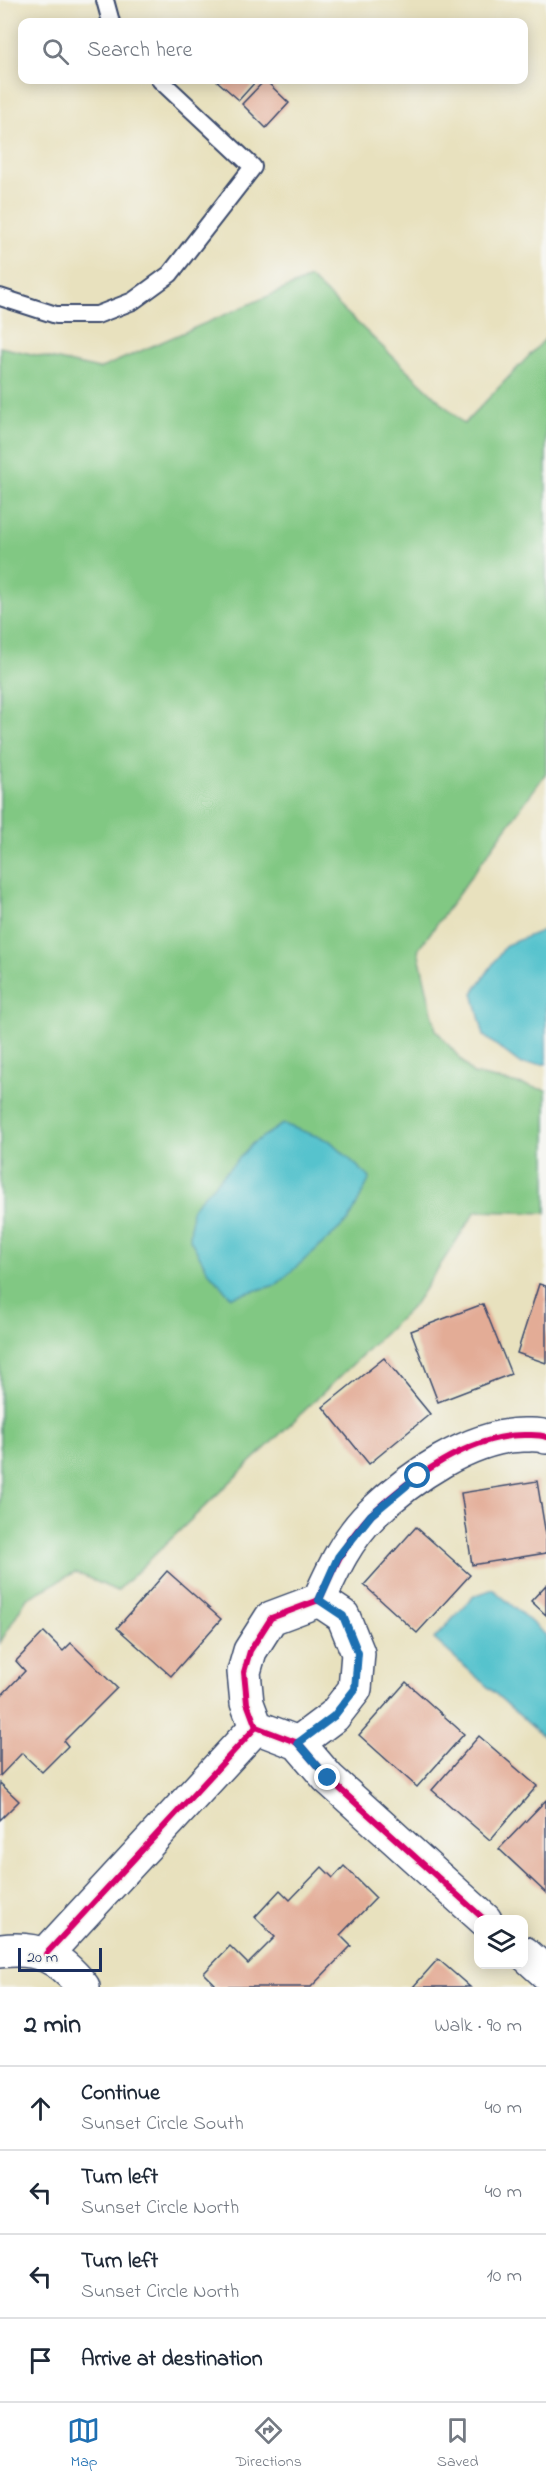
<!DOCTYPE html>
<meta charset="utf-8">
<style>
:root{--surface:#fff;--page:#f6f6f7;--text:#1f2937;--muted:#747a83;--line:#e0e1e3;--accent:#1f6fb2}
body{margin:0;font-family:"Indie Flower",sans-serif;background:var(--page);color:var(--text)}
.controls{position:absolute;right:18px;bottom:18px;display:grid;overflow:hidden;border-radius:12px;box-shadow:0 3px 15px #0003}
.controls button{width:54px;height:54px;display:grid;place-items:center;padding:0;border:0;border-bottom:2px solid var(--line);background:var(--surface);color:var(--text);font:30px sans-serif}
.scale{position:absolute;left:18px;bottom:15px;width:84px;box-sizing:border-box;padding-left:6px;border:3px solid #1b2f5e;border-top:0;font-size:16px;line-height:21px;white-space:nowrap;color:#1b2f5e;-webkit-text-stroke:4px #f6f6f2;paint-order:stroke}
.stop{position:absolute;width:18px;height:18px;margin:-14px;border:4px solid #1f6fb2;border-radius:50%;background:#fff}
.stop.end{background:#1f6fb2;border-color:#fff;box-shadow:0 2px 6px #0008}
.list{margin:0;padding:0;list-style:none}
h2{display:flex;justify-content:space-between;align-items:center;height:78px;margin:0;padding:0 24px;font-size:26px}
h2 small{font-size:20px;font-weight:400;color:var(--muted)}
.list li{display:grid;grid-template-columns:39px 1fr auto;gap:18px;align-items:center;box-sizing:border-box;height:84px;padding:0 24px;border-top:2px solid var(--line)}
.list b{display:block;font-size:22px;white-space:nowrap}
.list p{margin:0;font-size:20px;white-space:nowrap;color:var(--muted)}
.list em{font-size:20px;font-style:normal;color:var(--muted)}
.icon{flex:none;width:33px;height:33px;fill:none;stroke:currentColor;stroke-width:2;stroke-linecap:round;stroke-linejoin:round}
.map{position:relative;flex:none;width:546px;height:1987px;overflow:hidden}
.search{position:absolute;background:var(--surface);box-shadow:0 3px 15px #0003;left:18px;right:18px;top:18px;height:66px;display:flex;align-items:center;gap:15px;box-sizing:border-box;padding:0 21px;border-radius:12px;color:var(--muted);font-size:22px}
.sheet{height:414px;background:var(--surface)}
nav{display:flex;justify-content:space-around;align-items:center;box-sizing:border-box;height:84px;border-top:2px solid var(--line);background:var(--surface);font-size:16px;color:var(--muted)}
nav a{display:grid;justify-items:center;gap:3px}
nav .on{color:var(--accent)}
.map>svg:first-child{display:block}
</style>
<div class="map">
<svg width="546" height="1987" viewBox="0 0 546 1987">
<rect width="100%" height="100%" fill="#f6f6f2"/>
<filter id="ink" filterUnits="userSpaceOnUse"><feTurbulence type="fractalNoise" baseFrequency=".0167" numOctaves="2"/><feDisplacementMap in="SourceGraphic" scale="12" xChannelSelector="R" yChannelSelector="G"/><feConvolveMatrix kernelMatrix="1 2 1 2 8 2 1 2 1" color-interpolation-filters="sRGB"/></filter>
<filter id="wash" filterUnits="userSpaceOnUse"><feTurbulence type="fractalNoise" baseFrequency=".008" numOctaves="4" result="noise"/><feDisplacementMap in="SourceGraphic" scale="24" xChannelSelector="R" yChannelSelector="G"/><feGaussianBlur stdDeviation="1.35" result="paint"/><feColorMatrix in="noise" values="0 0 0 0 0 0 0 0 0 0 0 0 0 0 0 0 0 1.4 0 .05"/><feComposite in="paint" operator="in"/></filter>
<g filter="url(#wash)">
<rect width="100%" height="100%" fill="#e8e1be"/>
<polygon fill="#81c883" stroke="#4e7c70" stroke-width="1.5" points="310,278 464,424 546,338 546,773 418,950 436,1030 473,1074 546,1090 546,1213 476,1211 414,1305 117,1591 75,1572 26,1599 0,1643 0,347 99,369"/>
<g fill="#56c3cd" stroke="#387996" stroke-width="1.5">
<polygon points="546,929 546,1064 521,1064 484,1036 473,993 506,945"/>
<polygon points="283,1124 330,1141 370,1178 349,1220 276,1285 231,1297 208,1271 190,1239 192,1208 253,1143"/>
<polygon points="493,1589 546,1635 546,1739 434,1639 474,1596"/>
</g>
<g id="blocks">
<g fill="#e3ac96">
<polygon points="216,80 257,80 239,100"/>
<polygon points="265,80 289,103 266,128 242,104"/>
<polygon points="539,1284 546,1286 546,1363 517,1353"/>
<polygon points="483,1304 511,1374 438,1402 411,1331"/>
<polygon points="384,1358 430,1414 369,1464 323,1407"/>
<polygon points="537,1481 546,1535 546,1553 472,1565 461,1493"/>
<polygon points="416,1527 470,1575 417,1633 364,1585"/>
<polygon points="167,1571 221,1619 171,1676 117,1628"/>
<polygon points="546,1585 546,1615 531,1601"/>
<polygon points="44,1632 63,1651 71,1643 117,1688 64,1741 68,1746 42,1772 22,1753 0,1776 0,1697 25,1671 16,1661"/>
<polygon points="406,1682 464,1734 417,1787 359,1735"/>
<polygon points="479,1736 537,1786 490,1840 432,1790"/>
<polygon points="0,1783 19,1801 0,1820"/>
<polygon points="546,1800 546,1893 499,1849"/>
<polygon points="344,1866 376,1898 340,1935 351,1946 311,1987 212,1987 215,1984 204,1973 230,1946 248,1964 275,1937 255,1917 280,1890 290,1900 322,1867 333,1878"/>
<polygon points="438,1959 470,1987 413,1987"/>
</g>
</g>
</g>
<g filter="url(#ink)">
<use href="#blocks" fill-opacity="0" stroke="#3a4a6c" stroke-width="1.5"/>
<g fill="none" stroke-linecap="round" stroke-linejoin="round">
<g stroke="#3a4a6c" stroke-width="20">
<g id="lane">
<polyline points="105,0 111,22"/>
<polyline points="0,297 56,315 97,315 133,301 170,274 253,167 160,80"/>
</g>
</g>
<g stroke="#3a4a6c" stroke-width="36">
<g id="street">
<polyline points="298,1743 334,1716 355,1689 358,1653 343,1616 319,1600"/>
<path d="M485 1920 328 1778 298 1743 256 1727 247 1703 244 1672 250 1651 271 1618 319 1600C333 1569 347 1538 372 1514 409 1478 471 1435 524 1435 532 1435 539 1434 546 1437"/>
<path d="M0 1951C39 1946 59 1957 83 1987"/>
<polyline points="524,1953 546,1973"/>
<polyline points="46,1954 256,1727"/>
</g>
</g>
<use href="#lane" stroke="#fff" stroke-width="16"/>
<use href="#street" stroke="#fff" stroke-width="33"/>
<g stroke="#f6f6f2" stroke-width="10">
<g id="cycleway">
<path d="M485 1920 328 1778 298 1743 256 1727 247 1703 244 1672 250 1651 271 1618 319 1600C333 1569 347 1538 372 1514 409 1478 471 1435 524 1435 532 1435 539 1434 546 1437"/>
<polyline points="46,1954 256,1727"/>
</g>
</g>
<use href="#cycleway" stroke="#d6006c" stroke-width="6"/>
</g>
</g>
<g fill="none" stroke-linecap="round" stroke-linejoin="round" filter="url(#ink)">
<polyline stroke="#1f6fb2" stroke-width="8" points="328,1778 298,1743 334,1716 355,1689 358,1653 343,1616 319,1600 338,1557 371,1515 418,1476"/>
</g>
</svg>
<div class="controls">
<button><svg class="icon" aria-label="layers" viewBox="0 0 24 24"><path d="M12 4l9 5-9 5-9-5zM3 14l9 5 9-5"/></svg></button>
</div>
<div class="scale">20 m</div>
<div class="stop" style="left:418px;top:1476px"></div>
<div class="stop end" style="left:328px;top:1778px"></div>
<div class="search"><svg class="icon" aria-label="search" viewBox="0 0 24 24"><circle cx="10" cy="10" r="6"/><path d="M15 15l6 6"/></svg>Search here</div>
</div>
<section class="sheet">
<h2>2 min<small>Walk · 90 m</small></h2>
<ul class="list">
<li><svg class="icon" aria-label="ahead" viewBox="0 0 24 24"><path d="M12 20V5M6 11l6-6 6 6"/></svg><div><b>Continue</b><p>Sunset Circle South</p></div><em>40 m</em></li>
<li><svg class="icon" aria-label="left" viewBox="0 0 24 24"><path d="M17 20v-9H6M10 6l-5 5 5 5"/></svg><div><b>Turn left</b><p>Sunset Circle North</p></div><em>40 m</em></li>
<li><svg class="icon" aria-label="left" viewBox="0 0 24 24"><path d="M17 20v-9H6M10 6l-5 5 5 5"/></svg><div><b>Turn left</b><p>Sunset Circle North</p></div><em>10 m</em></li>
<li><svg class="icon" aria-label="arrive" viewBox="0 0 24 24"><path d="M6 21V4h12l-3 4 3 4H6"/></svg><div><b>Arrive at destination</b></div></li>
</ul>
</section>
<nav>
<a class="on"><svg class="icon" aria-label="map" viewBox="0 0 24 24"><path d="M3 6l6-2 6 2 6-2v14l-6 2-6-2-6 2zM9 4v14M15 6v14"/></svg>Map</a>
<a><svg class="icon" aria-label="directions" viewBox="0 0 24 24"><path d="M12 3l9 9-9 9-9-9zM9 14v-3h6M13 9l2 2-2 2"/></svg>Directions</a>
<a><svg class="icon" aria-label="saved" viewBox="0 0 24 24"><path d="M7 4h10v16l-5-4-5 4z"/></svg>Saved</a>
</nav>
